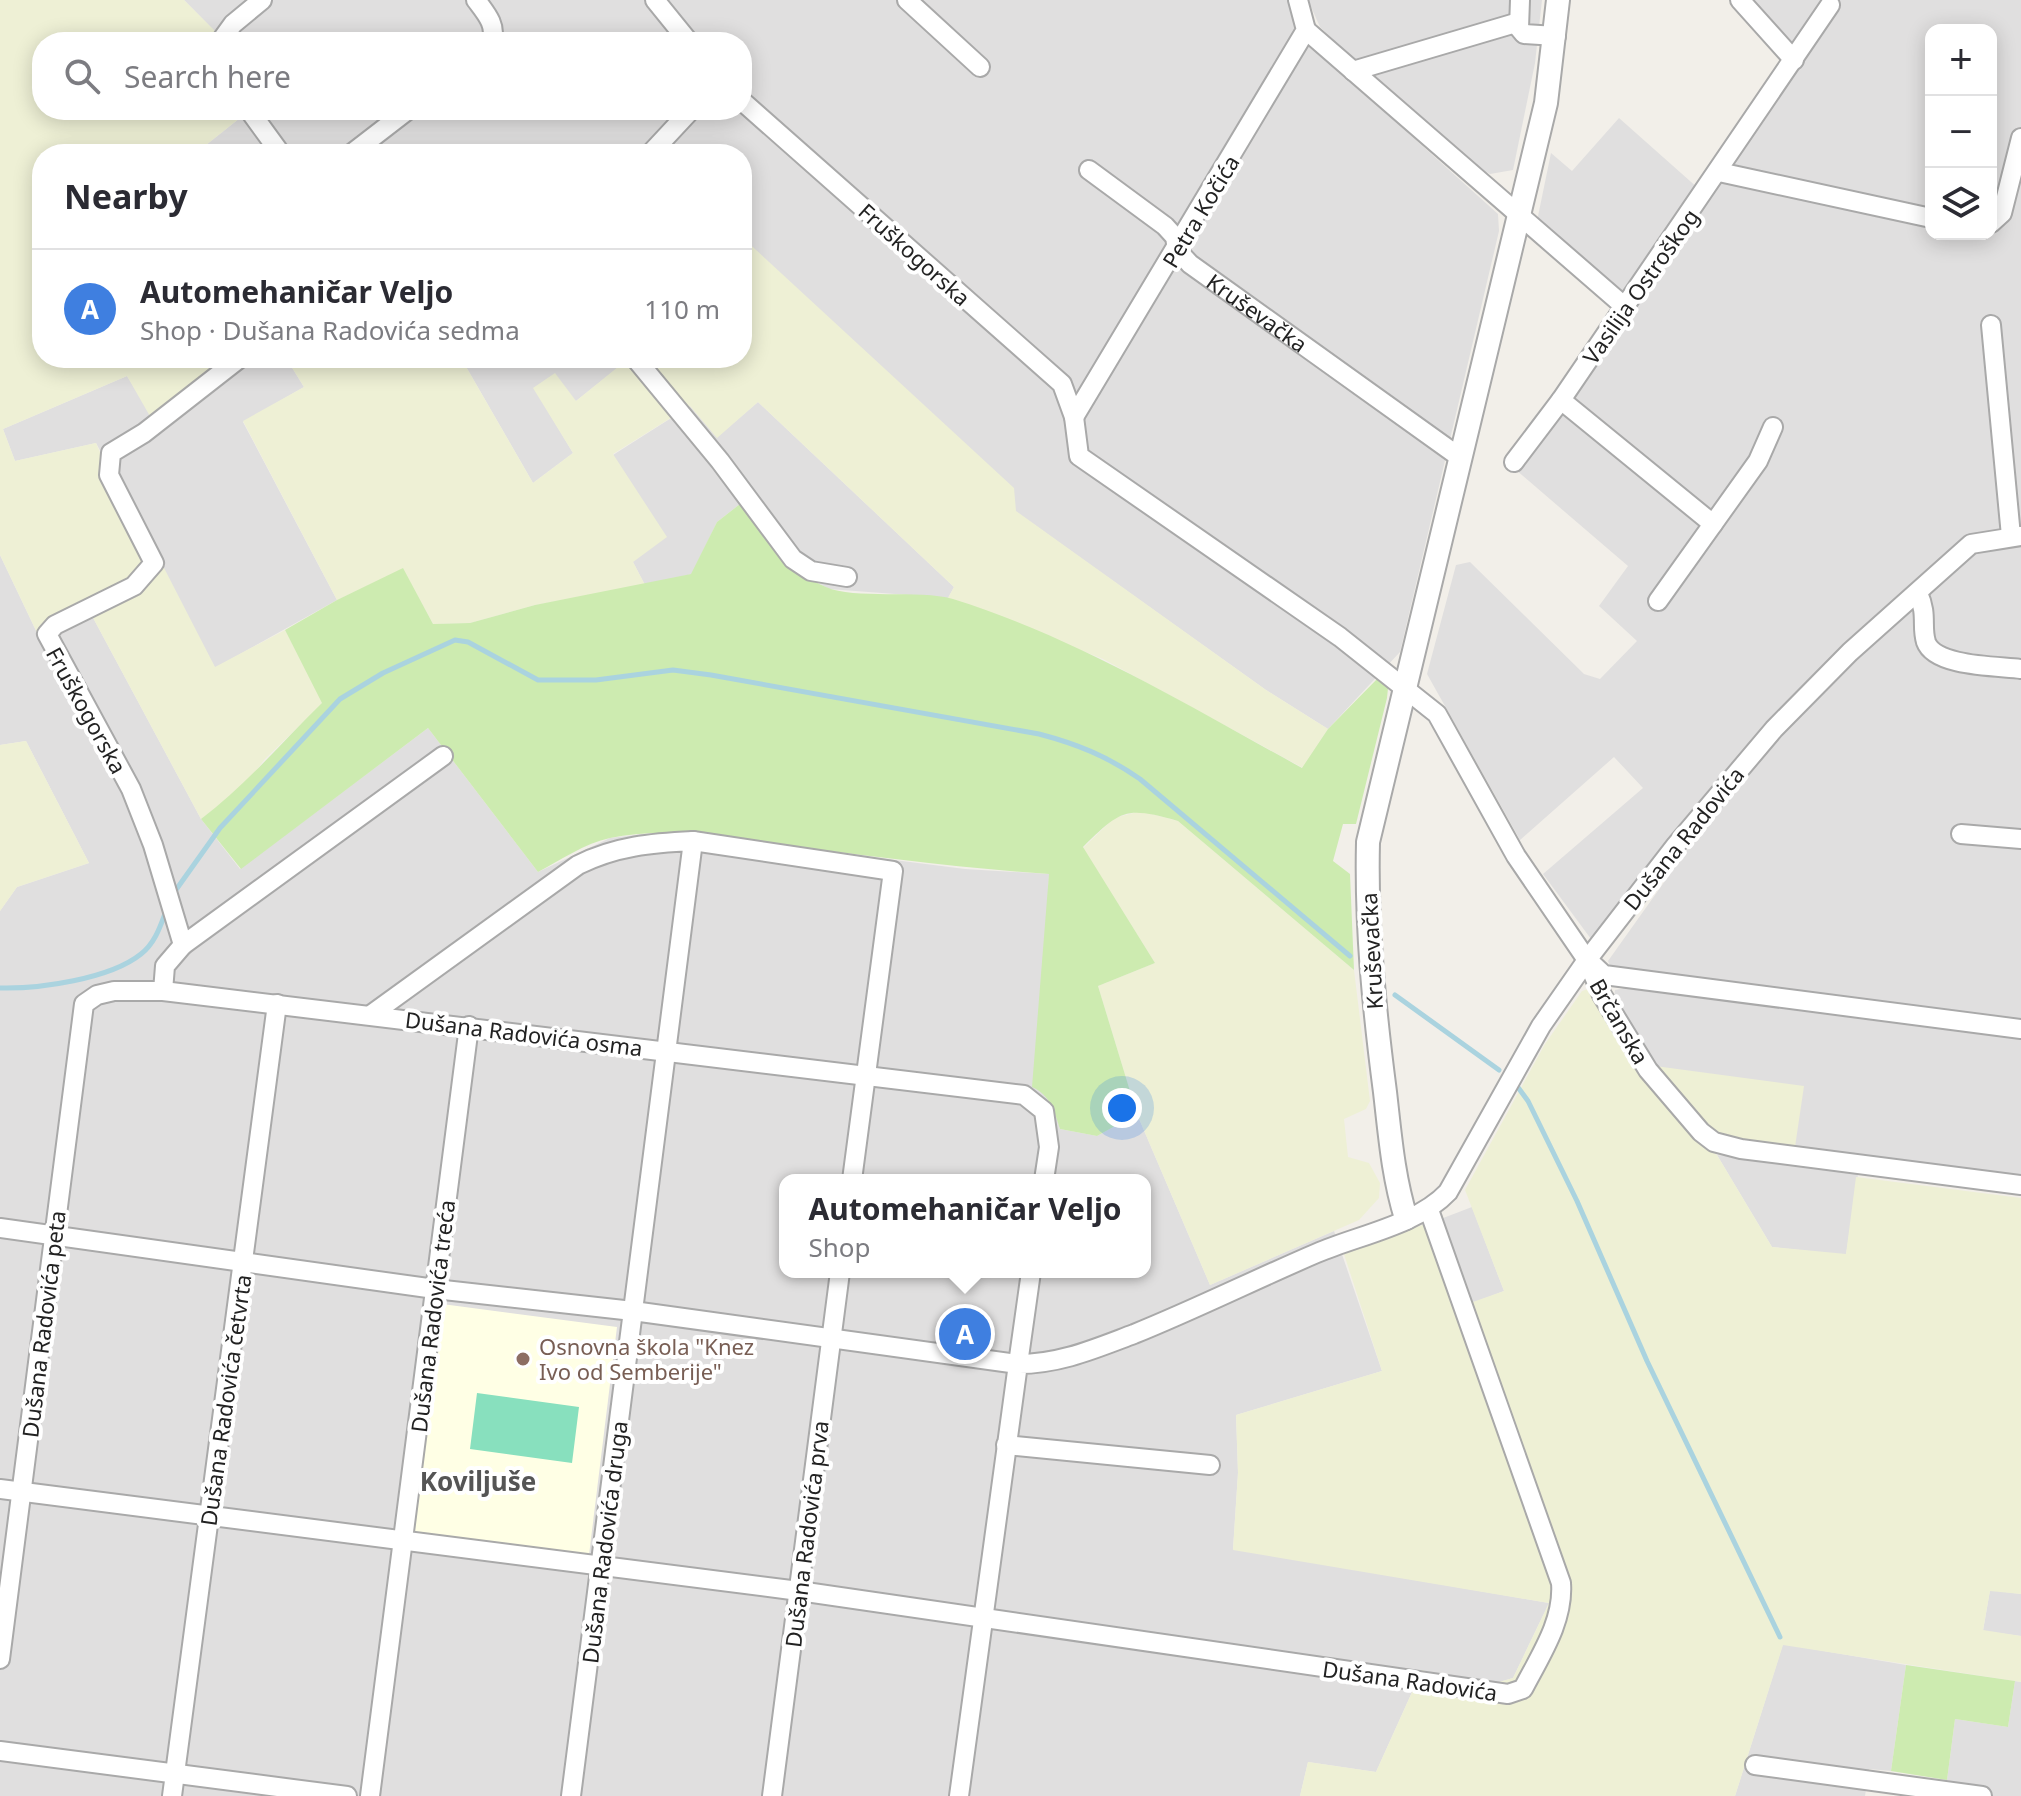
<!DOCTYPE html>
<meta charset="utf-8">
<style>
:root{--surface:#fff;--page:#f2f2f3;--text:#2b2b33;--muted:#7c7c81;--line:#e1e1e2;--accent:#d40000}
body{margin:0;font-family:"Noto Sans",sans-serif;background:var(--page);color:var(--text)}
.controls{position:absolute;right:24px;top:24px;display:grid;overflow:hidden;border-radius:16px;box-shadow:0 4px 20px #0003}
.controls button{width:72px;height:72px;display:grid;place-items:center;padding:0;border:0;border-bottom:2px solid var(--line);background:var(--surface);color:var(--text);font:40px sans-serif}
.you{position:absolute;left:1122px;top:1108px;width:28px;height:28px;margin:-20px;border:6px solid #fff;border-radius:50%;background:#1a73e8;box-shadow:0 0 0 12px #1a73e833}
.badge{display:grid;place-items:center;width:52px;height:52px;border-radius:50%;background:var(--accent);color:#fff;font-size:26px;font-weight:700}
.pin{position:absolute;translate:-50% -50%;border:4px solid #fff;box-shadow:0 2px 8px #0006}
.popup{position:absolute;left:779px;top:1174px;width:372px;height:104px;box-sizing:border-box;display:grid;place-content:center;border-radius:16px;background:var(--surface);filter:drop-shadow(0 2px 6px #0005);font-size:26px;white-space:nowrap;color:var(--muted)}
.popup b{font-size:30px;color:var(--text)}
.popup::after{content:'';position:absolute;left:50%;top:100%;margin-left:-16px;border:16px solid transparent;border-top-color:var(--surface)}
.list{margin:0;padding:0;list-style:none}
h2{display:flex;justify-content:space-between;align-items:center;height:104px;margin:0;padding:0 32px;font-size:34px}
h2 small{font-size:26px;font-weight:400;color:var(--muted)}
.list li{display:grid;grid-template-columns:52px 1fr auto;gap:24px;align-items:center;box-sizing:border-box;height:120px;padding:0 32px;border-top:2px solid var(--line)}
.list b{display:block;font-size:30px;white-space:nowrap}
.list p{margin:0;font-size:26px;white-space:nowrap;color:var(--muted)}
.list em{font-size:26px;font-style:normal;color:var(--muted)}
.icon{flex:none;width:44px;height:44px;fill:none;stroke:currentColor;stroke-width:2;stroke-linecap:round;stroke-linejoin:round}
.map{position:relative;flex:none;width:2021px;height:1796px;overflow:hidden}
.search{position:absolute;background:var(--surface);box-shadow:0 4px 20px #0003;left:32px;top:32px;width:720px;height:88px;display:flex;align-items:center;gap:20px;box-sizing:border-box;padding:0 28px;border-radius:32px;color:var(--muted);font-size:30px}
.panel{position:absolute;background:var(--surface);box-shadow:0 4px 20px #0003;left:32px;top:144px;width:720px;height:224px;border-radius:32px}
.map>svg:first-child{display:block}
</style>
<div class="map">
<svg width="2021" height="1796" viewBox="0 0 2021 1796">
<rect width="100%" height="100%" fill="#f2efe9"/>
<g fill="#e0dfdf" fill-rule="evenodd">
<polygon points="184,0 646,0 681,42 225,42"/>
<polygon points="665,0 1288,0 1295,10 1296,32 1498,214 1499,231 1400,652 1328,729 1266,690 1015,511 742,237 742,154 661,154 701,110 742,110 742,42 700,42"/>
<polygon points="1308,0 1542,0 1535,63 1513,170 1490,174 1454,154 1320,27"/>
<path d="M1747 0H2021V1175L1860 1161 1846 1255 1772 1247 1717 1155 1792 1163 1655 1066 1614 998 1615 990 1625 988 1627 975 1612 971 1608 961 1692 843 1681 834 1591 939 1543 874 1643 788 1614 757 1520 840 1427 674 1456 565 1470 562 1584 674 1600 679 1637 641 1599 606 1628 566 1516 470 1637 306 1537 221 1551 153 1572 171 1619 118 1708 197 1721 179H1728L1734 163 1802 63ZM1931 30H1991V234H1931Z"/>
<polygon points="250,110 681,110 638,154 213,154 206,145"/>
<polygon points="257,358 286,358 304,387 243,422 337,600 215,668 96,443 15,461 3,429 127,376 160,429"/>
<polygon points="461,358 629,358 629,359 576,401 534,388 573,453 533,483"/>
<polygon points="758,402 954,587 948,598 829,589 785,564 740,504 717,522 692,574 645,585 633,562 613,455 690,406 717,437"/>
<path d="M0 555 40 639 91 614 201 819 240 869 428 728 538 872 610 838 653 833 698 835 965 869 1049 874 1042 1091 1053 1105 1060 1129 1097 1136 1137 1114 1210 1285 1334 1231 1382 1371 1236 1415 1238 1473 1233 1549 1549 1603 1513 1678 1482 1687 1422 1670 1376 1772 1308 1762 1300 1796H0V911L17 887 89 863 26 741 0 745ZM785 1180H1145V1272H785Z"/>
<polygon points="1472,1207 1504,1291 1470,1304 1438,1220"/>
<polygon points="1990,1590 2021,1594 2021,1636 1983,1631"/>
<polygon points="1783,1644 1906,1665 1891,1771 1869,1769 1865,1796 1735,1796"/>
<polygon points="2015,1681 2021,1682 2021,1796 1954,1796 1956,1783 1947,1780 1955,1719 2008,1727"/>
</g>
<polygon fill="#ffffe5" points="442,1304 617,1327 589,1555 413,1533"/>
<g fill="#eef0d5">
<polygon points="0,0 184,0 217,33 209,42 42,42 42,110 242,110 245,114 206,145 213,154 42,154 42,358 227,358 151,418 127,376 3,429 15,461 96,443 154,576 163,566 215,667 285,630 323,703 265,759 244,786 201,819 91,614 40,639 0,555"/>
<polygon points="742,237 1014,488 1016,511 1266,690 1328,729 1303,768 1103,659 948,598 954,587 758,402 717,438 690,406 613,454 667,537 633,562 645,585 535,605 470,623 433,624 403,569 337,600 243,421 304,387 286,358 461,358 533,483 573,453 533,388 555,373 576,401 629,358 742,358"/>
<polygon points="26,741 89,863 17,887 0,911 0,745"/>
<polygon points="1141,811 1178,821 1354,970 1370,1101 1366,1109 1344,1119 1348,1157 1369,1163 1380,1183 1379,1198 1359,1220 1210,1285 1137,1114 1098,986 1155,963 1083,848 1114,818"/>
<polygon points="1588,989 1642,1074 1693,1139 1717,1155 1772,1247 1846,1254 1856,1177 2021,1198 2021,1594 1990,1591 1983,1630 2021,1636 2021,1682 1783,1645 1735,1796 1300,1796 1308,1762 1376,1772 1422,1670 1482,1687 1513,1678 1549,1603 1233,1550 1238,1473 1236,1415 1382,1371 1343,1251 1438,1220 1470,1303 1504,1291 1465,1190 1545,1044 1582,991"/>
<polygon points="1655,1066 1804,1086 1795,1147 1730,1140 1714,1134"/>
</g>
<g fill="#cdebb0">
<path d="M740 504C767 540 784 568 826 587 854 600 919 589 953 599 1077 638 1189 706 1302 768L1328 729 1379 677 1388 688 1387 698 1356 824H1343L1333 861 1350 874 1354 970 1178 821C1125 806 1121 810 1083 847L1155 963 1098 986 1137 1114 1097 1136 1060 1129C1054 1110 1050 1095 1032 1087L1049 874C959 868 870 856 781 845 726 838 665 826 610 838 585 843 561 860 538 872L428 728 241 869 201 819C246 785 282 742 322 703L285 630 337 600 403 568 433 624 470 623 535 605 691 574 717 522Z"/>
<polygon points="1906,1665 2015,1681 2008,1727 1955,1719 1947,1780 1891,1771"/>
</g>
<polygon fill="#88e0be" points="477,1393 579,1407 572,1463 470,1449"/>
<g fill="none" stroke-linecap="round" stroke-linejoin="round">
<g stroke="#aad3df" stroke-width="5">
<path d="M173 894 220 828 340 699 383 673 455 640 468 642 538 680H596L673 670 711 675 1039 734C1077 744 1107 756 1140 779L1350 956"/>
<path d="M0 988C39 989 110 979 141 954 155 943 160 927 166 911"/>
<polyline points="1395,995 1499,1070"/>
<polyline points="1517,1086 1528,1101 1577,1201 1647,1361 1780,1637"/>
</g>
<g stroke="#a9a9a9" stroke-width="22">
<g id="minor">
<path d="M476 0C485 12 498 26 491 42"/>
<polyline points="655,0 689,42"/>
<polyline points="907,0 980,67"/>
<polyline points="1520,0 1519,28 1524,34 1556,36"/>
<polyline points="1740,0 1794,60"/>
<polyline points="1306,30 1624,306"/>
<polyline points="220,42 233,24 262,0"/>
<polyline points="1353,71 1519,22"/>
<polyline points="742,101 1062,384 1074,417 1079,456 1340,637 1437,714 1516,856 1587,960 1602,995 1648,1070 1701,1132 1714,1142 1741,1149 2021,1185"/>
<polyline points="249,110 281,154"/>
<polyline points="351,154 408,110"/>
<polyline points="650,154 691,110"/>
<polyline points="1089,170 1165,226 1175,237 1177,250"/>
<polyline points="1719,172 1931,218"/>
<polyline points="1991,223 2002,213 2021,138"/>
<path id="s1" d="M1177 250 1190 264 1458 456"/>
<polyline points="1991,325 2011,536"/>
<polyline points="635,358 720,461 793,559 811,571 847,577"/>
<polyline points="1561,400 1713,524"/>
<polyline points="1074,417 1306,30 1298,0"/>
<polyline points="1514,462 1561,400 1830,5"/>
<path d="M1918 593C1928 615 1921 626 1926 642 1935 667 1998 666 2021 669"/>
<polyline points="1658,601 1758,461 1773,427"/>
<polyline points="1961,834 2021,839"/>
<polyline points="693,841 893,871 852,1180"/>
<polyline points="183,945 443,756"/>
<polyline points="1589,961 1604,975 2021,1029"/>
<polyline points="163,991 165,966 183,945 153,845 131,789 47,634 55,625 134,586 154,563 109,475 111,453 144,433 240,358"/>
<path d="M372 1014 578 865C616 846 652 843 693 841L571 1796"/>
<polyline points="0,1228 435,1289 633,1311 1018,1364 1031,1272"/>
<polyline points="1006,1445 1210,1465"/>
<path d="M0 1489 799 1591 1508 1694 1523 1689C1540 1656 1564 1621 1561 1583L1429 1210"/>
<polyline points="0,1659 84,1004 97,995 114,991 163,991 1024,1095 1044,1111 1049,1147 1044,1180"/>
<polyline points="0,1751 347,1796"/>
<polyline points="1755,1765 1982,1796"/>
<polyline points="172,1796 277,1004"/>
<polyline points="370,1796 469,1026"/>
<polyline points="772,1796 840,1272"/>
<path d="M959 1796 1018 1364C1060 1364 1094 1349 1134 1334 1196 1309 1256 1279 1317 1253 1359 1235 1417 1225 1448 1192L1541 1026 1587 960 1676 845 1774 729 1850 652 1971 544 2021 536"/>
</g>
</g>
<g stroke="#a9a9a9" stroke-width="26">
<path id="tertiary" d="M1406 1218C1393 1176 1390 1135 1385 1092 1374 1008 1366 926 1368 842L1546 103 1558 0"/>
</g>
<use href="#minor" stroke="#fff" stroke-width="18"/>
<use href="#tertiary" stroke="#fff" stroke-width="22"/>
</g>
<circle fill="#8d6e63" stroke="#fff" stroke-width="3" cx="523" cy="1359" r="8"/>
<g text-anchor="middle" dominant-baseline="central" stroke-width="8" stroke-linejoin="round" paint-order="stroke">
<g font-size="22" fill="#222" stroke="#fff">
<text transform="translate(1200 211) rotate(-59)">Petra Kočića</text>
<text transform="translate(915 254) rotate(42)">Fruškogorska</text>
<text transform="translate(1640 286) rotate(-55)">Vasilija Ostroškog</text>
<text stroke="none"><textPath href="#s1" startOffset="102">Kruševačka</textPath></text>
<text transform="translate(87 710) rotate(61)">Fruškogorska</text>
<text transform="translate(1683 838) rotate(-51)">Dušana Radovića</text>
<text transform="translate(1371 951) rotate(-93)">Kruševačka</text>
<text transform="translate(1620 1021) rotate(60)">Brčanska</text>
<text transform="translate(524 1033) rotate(7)">Dušana Radovića osma</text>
<text transform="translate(432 1316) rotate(-83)">Dušana Radovića treća</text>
<text transform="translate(43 1324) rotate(-83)">Dušana Radovića peta</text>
<text transform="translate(225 1400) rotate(-82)">Dušana Radovića četvrta</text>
<text transform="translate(806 1534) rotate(-83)">Dušana Radovića prva</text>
<text transform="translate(604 1542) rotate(-83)">Dušana Radovića druga</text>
<text transform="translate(1410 1680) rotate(8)">Dušana Radovića</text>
</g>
<g font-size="22" fill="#785e54" stroke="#fff" text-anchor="start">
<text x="539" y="1346">Osnovna škola "Knez<tspan x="539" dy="25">Ivo od Semberije"</tspan></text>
</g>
<g font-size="26" font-weight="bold" fill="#555" stroke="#fff">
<text x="478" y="1481">Koviljuše</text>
</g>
</g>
</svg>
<div class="controls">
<button>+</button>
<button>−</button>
<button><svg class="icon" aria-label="layers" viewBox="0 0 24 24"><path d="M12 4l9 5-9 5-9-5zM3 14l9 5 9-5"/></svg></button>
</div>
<div class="you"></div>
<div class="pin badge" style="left:965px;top:1334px;background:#3f7fe0">A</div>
<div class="popup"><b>Automehaničar Veljo</b>Shop</div>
<div class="search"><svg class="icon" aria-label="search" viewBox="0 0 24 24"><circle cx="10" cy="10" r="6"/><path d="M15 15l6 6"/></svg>Search here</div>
<section class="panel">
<h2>Nearby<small></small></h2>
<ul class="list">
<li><span class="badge" style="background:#3f7fe0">A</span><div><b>Automehaničar Veljo</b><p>Shop · Dušana Radovića sedma</p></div><em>110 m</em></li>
</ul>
</section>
</div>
